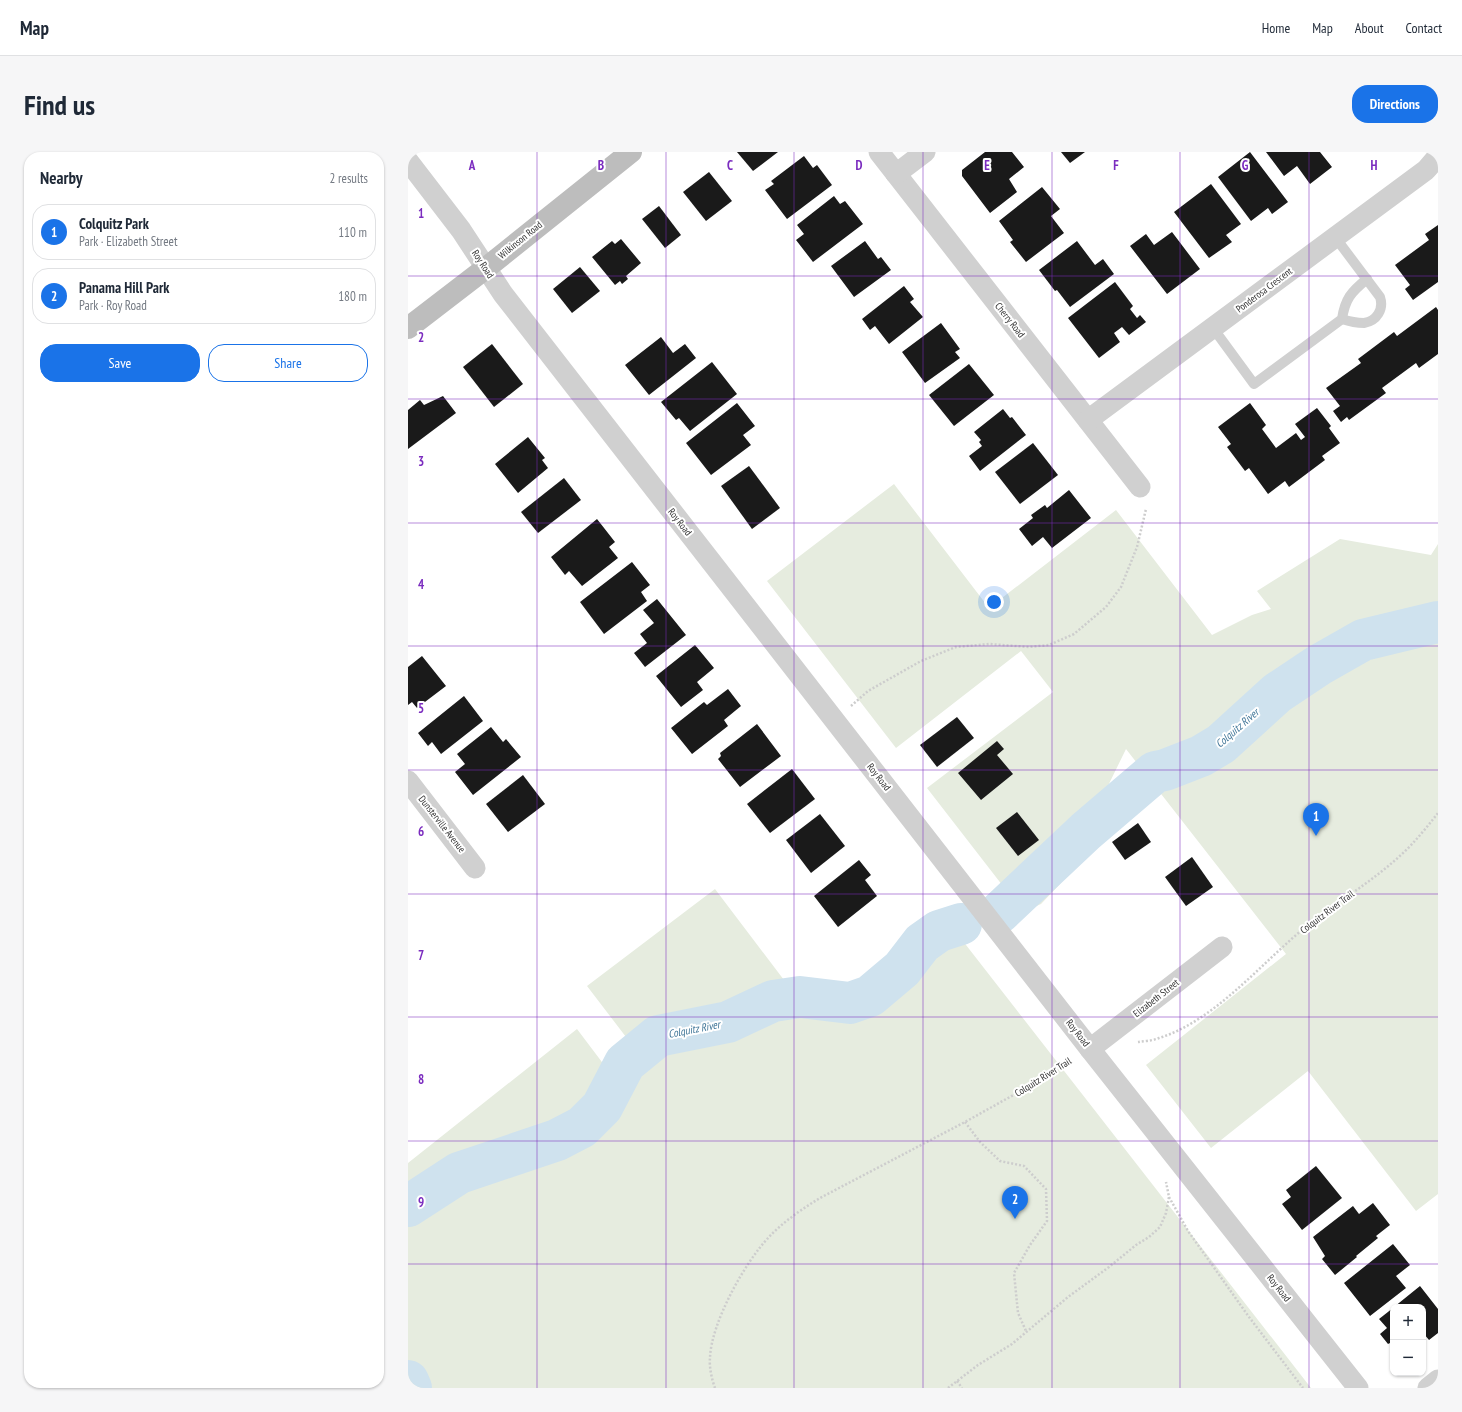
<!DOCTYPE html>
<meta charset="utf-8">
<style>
:root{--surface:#fff;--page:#f6f6f7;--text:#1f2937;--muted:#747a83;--line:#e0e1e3;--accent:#1a73e8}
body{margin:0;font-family:"PT Sans Narrow",sans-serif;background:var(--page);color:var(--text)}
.controls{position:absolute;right:12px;bottom:12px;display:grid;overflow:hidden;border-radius:8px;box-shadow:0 1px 3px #0004}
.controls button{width:36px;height:36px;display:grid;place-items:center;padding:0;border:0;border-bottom:1px solid var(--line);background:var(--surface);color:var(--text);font:20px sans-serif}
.you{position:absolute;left:586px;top:450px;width:14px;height:14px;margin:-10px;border:3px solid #fff;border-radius:50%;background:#1a73e8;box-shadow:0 0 0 6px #1a73e833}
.badge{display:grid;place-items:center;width:26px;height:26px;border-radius:50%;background:var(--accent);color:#fff;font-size:13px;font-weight:700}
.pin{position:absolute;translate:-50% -33px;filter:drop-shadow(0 1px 2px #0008)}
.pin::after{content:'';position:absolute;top:21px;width:14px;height:12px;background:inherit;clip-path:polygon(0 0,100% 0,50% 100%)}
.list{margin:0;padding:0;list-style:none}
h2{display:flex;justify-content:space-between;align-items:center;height:52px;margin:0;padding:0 16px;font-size:17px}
h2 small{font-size:13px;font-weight:400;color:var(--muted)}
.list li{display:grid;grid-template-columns:26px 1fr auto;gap:12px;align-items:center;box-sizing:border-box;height:56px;margin:0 8px 8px;padding:0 8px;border:1px solid var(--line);border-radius:16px}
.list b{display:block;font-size:15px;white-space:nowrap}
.list p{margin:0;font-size:13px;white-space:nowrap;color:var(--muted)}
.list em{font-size:13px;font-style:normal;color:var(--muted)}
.actions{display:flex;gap:8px;padding:12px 16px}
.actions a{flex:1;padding:9px 0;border:1px solid var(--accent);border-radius:16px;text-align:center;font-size:14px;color:var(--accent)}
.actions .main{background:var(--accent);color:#fff}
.map{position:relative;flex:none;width:1030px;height:1236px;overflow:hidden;border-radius:16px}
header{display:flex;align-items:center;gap:24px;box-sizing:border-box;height:56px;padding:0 20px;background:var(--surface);border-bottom:1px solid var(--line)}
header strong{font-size:19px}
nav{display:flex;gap:22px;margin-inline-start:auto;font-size:14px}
.intro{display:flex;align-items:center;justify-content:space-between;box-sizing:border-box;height:96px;padding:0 24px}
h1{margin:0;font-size:28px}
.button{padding:10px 18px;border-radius:16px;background:var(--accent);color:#fff;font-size:14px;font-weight:700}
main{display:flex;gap:24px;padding:0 24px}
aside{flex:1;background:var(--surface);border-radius:16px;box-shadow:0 1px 3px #0004}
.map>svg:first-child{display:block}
</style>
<header>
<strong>Map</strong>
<nav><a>Home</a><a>Map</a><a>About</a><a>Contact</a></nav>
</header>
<div class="intro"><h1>Find us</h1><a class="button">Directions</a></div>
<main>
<aside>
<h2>Nearby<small>2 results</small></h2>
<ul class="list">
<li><span class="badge">1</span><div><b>Colquitz Park</b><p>Park · Elizabeth Street</p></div><em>110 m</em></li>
<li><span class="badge">2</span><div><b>Panama Hill Park</b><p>Park · Roy Road</p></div><em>180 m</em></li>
</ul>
<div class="actions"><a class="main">Save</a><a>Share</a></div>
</aside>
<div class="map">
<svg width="1030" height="1236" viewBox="0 0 1030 1236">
<rect width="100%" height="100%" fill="#fff"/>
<g fill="#e6ecdf">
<polygon points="486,332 581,456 708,358 804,483 844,463 863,457 849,439 932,387 1023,403 1030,392 1030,1042 1008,1059 900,919 803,996 738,913 878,802 718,597 652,732 633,752 615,760 519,636 645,540 613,499 488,596 359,429"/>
<path d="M307 737 379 832C403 819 424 853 448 845 472 838 479 800 500 790 513 783 537 784 551 784L903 1236H0V1011L169 877 209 930C216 914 218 912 231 902L179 834Z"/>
</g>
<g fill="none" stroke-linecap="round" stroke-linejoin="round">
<g stroke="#cfe2ee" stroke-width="42">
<polyline points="591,761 678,679 747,620 757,618 793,604 813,592 869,541 911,513 955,488 1030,470"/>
<polyline points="0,1054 51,1021 149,988 174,975 194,955 217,911 250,884 320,870 365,849 392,845 442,851 462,844 494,817 514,791 531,779 553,772"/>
<polyline points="0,1229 3,1236"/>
</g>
</g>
<g fill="#1a1a1a">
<polygon points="329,0 370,0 345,19"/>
<polygon points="577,0 604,0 616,15 601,27 609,40 582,61 554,24 554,18"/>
<polygon points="653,0 677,0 662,11"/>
<polygon points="842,0 880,50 864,62 860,56 843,69 810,25"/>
<polygon points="858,0 912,0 924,15 902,32 889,14 876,24"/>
<polygon points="396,4 405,16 409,13 424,33 379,67 357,38 366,32 363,29"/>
<polygon points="301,20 324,49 298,69 275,40"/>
<polygon points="803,32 833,72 818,83 824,90 801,106 766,60"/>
<polygon points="634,35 652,57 643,64 656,81 618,110 602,90 605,88 591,69"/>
<polygon points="426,44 432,52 437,49 455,72 405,110 388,88 396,82 389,73"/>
<polygon points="251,54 273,83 257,96 234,67"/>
<polygon points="1030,73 1030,130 1005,148 997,137 1002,133 987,113 1021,88 1017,82"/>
<polygon points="764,80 792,117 759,142 722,94 738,82 746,93"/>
<polygon points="213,87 233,111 218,124 220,127 214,132 212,129 207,133 184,105 204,89 207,92"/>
<polygon points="457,89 470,107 473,105 483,118 446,145 423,114"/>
<polygon points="669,89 687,113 695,107 706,122 662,155 649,138 647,139 631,118"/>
<polygon points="172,115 192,139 164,161 145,137"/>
<polygon points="707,130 725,154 722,157 729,166 732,163 738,170 721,183 714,175 706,181 712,190 691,206 660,166"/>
<polygon points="496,134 506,147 502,150 515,165 481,192 467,174 462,178 454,167"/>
<polygon points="1028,155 1030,158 1030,202 1011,216 1008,211 974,236 978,241 941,268 939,265 933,270 925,259 932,254 918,236 953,211 950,207 986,180 989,184"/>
<polygon points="533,171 552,197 547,200 552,206 517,231 494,200"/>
<polygon points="253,185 265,201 277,192 288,206 241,243 217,213"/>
<polygon points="84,192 115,232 86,255 55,215"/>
<polygon points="304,210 329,242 282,279 271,266 268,268 253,250"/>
<polygon points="561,212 586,243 546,274 521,243"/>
<polygon points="35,244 48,261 0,297 0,258 12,248 16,253"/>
<polygon points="329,251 347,274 335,283 343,293 303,323 278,291"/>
<polygon points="842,251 858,273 854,277 868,296 888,281 893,288 897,285 887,272 909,256 923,274 921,276 932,291 914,304 917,308 881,335 877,329 860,342 841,316 837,319 819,295 823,292 810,275"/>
<polygon points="595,257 602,266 604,265 618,283 572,319 561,304 574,294 571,290 573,288 566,280"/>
<polygon points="120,285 137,306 134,308 140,316 110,341 87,312"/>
<polygon points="625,291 650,323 612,352 587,320"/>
<polygon points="341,314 372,356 344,377 313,334"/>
<polygon points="156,326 173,348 130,381 113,360"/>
<polygon points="661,338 683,366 644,396 635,385 624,394 611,377 625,366 623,363 637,353 639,356"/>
<polygon points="189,367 207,390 201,395 210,406 174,434 161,419 157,423 143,405"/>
<polygon points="224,410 242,433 233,440 239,449 196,482 172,450"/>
<polygon points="249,447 278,483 237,515 226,501 239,491 232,482 246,471 235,458"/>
<polygon points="287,493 306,516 289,530 295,538 273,555 248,524"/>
<polygon points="14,504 38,534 9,556 4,550 0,553 0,515"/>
<polygon points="320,537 333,554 316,568 320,574 284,602 263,576 296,550 299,553"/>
<polygon points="56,544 75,569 33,602 24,590 20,594 10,581"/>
<polygon points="549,565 566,586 529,615 512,593"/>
<polygon points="349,572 373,604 332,635 310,607 313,604 312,601"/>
<polygon points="83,575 95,590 98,587 113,605 65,643 47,620 57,612 49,602"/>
<polygon points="589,589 596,597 589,603 605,622 573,648 550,621"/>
<polygon points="384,617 407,647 362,681 339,652"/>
<polygon points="115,623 137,652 100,680 78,652"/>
<polygon points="609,660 631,688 610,704 588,676"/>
<polygon points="412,662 437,694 403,721 378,688"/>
<polygon points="730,671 743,690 717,708 704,690"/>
<polygon points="784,705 805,735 778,754 757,725"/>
<polygon points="451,708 463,723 457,728 469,744 430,775 406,744"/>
<polygon points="908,1014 934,1046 894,1078 874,1052 883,1045 878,1038"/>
<polygon points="965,1051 982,1073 968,1084 970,1086 948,1104 949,1105 927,1123 914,1107 917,1104 905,1085 945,1054 951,1062"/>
<polygon points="985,1092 1002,1113 988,1124 998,1136 962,1164 936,1131"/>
<polygon points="1012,1134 1030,1157 1030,1181 1021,1188 1016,1182 1015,1183 1015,1155 986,1155"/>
<polygon points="985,1156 985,1195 982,1191 980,1192 972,1182 979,1176 971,1167"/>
</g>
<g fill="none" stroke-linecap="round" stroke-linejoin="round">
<g stroke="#cdcdcd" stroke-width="2.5" stroke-dasharray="2 2" stroke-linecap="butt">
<polyline points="443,554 460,539 513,509 548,495 581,492 621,495 641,493 666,482 698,455 713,435 729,395 738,357"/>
<path d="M730 890C736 889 744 889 751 886 807 869 854 810 900 773 931 749 965 729 994 702 1007 690 1019 675 1030 661"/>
<polyline points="557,970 572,990 592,1009 616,1014 638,1037 639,1069 622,1093 606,1121 610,1161 618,1179"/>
<polyline points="761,1045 780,1079 841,1165 895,1236"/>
<polyline points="549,1229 554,1236"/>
<path d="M307 1236C304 1228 301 1215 302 1206 303 1171 337 1110 361 1085 375 1070 394 1057 412 1046L557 970 609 941 648 915 662 908"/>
<polyline points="540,1236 570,1213 604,1192 660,1145 701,1115 728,1093 741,1085 752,1075 758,1061 761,1045 758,1030"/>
</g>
<g stroke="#d0d0d0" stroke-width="10">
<path d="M927 85 972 145C976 157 969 169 956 171 949 171 940 169 934 167"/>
<path d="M805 176 846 232 934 167C937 147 943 140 959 127"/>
</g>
<g stroke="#d0d0d0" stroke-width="21">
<polyline points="471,0 732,335"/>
<polyline points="0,9 53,78 95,142 682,897 950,1236"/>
<polyline points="488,22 517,0"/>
<polyline points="680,268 1018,18 1030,4"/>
<polyline points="0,629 67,716"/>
<polyline points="682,897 814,795"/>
<polyline points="1020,1236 1030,1228"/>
</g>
<polyline stroke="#bdbdbd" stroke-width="22" points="0,176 78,116 223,0"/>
</g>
<path fill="none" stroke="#7b2cbf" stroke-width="1" stroke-opacity="0.55" d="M129 0V1236M258 0V1236M386 0V1236M515 0V1236M644 0V1236M772 0V1236M901 0V1236M0 124H1030M0 247H1030M0 371H1030M0 494H1030M0 618H1030M0 742H1030M0 865H1030M0 989H1030M0 1112H1030"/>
<g text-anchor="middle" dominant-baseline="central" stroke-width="4" stroke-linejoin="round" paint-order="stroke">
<g font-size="10" fill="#333" stroke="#fff">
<text transform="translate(112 88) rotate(-39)">Wilkinson Road</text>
<text transform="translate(75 112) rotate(57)">Roy Road</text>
<text transform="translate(856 138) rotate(-37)">Ponderosa Crescent</text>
<text transform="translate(602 168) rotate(52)">Cherry Road</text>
<text transform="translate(272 370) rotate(52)">Roy Road</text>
<text transform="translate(471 625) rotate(52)">Roy Road</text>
<text transform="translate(34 672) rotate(52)">Dunsterville Avenue</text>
<text transform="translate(919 760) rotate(-37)">Colquitz River Trail</text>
<text transform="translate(748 846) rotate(-38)">Elizabeth Street</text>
<text transform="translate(670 881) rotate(52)">Roy Road</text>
<text transform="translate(635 925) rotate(-32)">Colquitz River Trail</text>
<text transform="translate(871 1136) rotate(52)">Roy Road</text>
</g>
<g font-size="11" font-style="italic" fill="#3f7597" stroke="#fff">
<text transform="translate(829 576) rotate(-41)">Colquitz River</text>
<text transform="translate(286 877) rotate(-11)">Colquitz River</text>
</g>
</g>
<g font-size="13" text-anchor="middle" font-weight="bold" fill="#7b2cbf" stroke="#fff" stroke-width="4" stroke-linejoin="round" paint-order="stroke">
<text x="64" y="18">A</text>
<text x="193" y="18">B</text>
<text x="322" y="18">C</text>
<text x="451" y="18">D</text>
<text x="579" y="18">E</text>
<text x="708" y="18">F</text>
<text x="837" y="18">G</text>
<text x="966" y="18">H</text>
<text x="13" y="66">1</text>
<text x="13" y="190">2</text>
<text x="13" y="314">3</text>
<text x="13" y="437">4</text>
<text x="13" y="561">5</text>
<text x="13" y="684">6</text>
<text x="13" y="808">7</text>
<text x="13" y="932">8</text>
<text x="13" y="1055">9</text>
</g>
</svg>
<div class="controls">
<button>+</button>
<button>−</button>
</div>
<div class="you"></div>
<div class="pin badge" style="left:908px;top:684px">1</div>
<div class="pin badge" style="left:607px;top:1067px">2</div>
</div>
</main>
